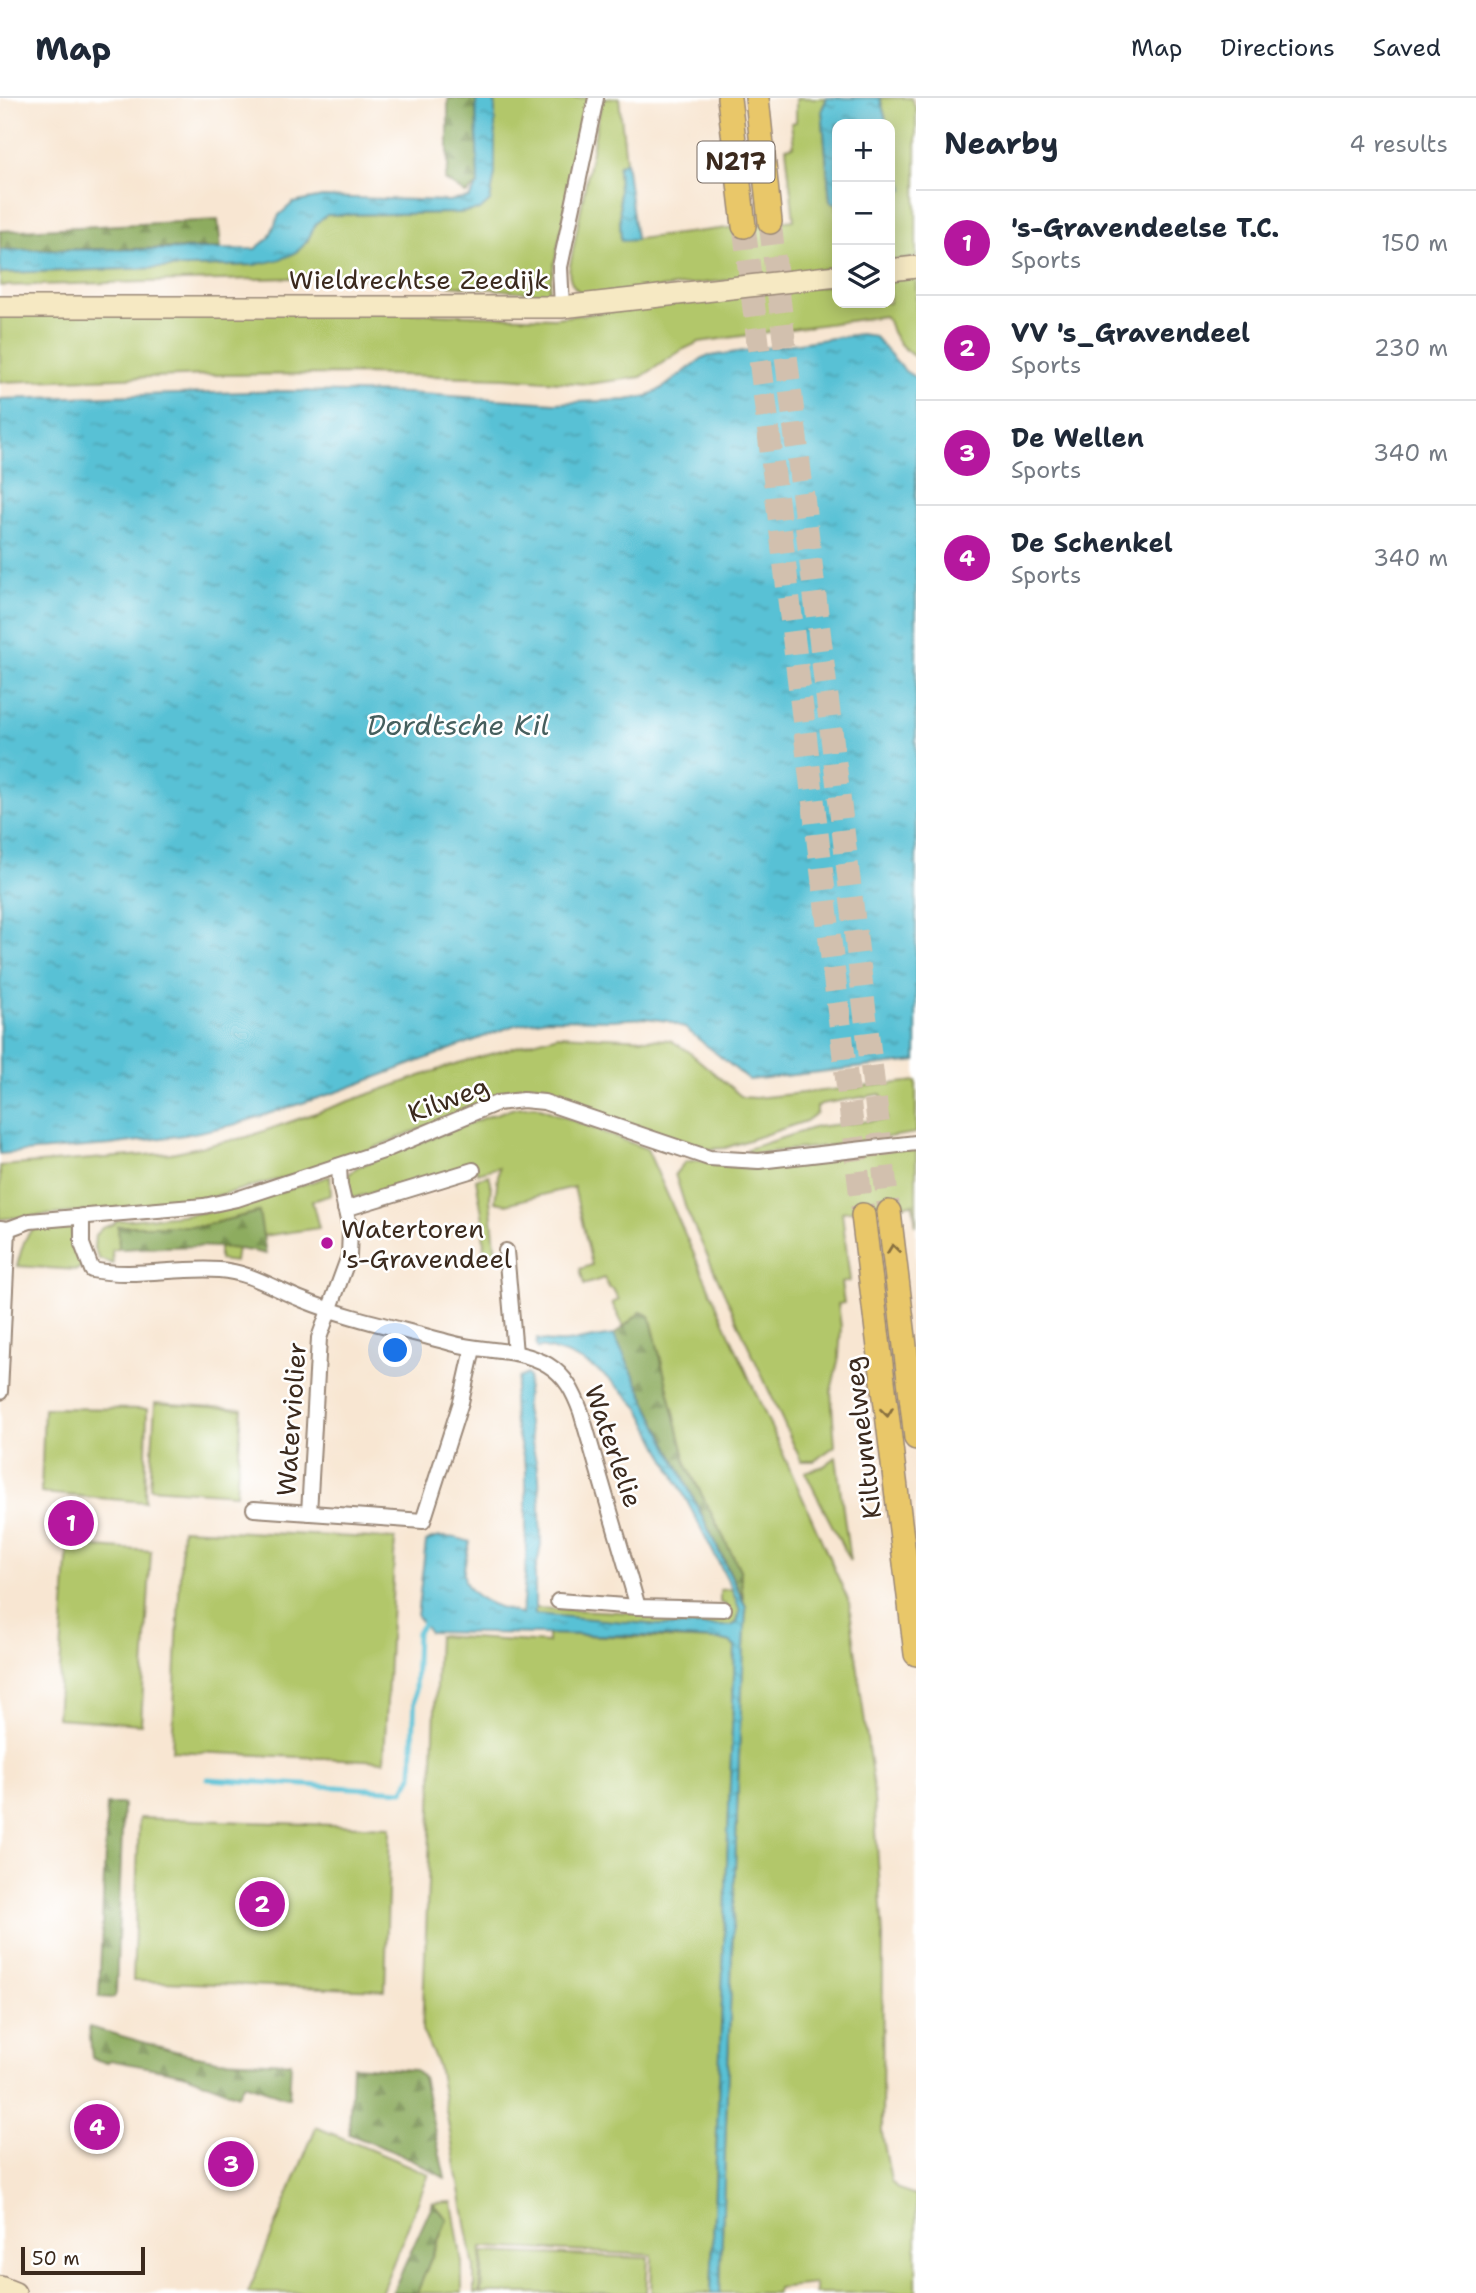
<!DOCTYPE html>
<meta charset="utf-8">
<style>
:root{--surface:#fff;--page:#f2f2f3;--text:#1f2937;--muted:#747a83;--line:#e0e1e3;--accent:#b5179e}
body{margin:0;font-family:"Shantell Sans",sans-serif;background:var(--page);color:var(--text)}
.controls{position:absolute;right:21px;top:21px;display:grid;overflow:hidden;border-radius:14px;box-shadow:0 4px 18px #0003}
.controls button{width:63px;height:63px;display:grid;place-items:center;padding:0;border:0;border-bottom:2px solid var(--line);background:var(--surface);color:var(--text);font:35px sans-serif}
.scale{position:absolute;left:21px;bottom:18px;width:124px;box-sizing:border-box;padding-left:7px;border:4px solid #3b2a1e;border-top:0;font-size:19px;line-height:24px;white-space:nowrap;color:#3b2a1e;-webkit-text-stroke:5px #fff;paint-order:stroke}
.you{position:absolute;left:396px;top:1253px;width:24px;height:24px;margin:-18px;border:5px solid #fff;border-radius:50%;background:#1a73e8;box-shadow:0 0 0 10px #1a73e833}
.badge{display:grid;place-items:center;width:46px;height:46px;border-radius:50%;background:var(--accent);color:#fff;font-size:23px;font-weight:700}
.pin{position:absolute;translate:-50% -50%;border:4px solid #fff;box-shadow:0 2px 7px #0006}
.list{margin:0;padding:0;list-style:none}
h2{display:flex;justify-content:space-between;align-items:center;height:91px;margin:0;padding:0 28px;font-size:30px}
h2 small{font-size:23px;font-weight:400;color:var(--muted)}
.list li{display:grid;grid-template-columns:46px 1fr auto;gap:21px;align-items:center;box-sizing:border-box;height:105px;padding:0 28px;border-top:2px solid var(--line)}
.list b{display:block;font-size:26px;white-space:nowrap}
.list p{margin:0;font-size:23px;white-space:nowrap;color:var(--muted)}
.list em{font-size:23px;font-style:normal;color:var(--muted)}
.icon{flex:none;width:38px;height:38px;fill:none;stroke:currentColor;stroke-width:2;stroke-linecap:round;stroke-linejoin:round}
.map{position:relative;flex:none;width:916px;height:2195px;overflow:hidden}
header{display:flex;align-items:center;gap:42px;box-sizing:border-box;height:98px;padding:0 35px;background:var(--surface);border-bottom:2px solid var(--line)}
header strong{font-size:33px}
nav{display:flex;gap:38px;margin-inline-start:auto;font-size:24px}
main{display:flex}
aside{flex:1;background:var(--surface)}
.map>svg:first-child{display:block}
</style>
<header>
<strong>Map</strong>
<nav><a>Map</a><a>Directions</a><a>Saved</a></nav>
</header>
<main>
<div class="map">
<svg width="916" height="2195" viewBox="0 0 916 2195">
<defs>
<pattern id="forest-firs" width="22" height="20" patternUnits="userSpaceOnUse" patternTransform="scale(1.75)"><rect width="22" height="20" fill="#8dac5f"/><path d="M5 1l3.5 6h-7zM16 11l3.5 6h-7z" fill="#748c4e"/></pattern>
<pattern id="water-ripples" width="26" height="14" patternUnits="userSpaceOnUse" patternTransform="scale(1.75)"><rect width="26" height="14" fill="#59c1d5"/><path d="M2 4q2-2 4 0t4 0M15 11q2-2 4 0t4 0" fill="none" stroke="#4b9dac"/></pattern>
</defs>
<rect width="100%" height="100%" fill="#fff"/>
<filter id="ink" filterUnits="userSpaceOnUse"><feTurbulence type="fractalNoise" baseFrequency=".0143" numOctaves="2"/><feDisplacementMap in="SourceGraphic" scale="14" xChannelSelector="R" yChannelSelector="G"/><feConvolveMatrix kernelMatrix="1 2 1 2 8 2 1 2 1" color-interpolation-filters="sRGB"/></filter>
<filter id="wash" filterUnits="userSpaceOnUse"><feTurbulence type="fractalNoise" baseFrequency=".00686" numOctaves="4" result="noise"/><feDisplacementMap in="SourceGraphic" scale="28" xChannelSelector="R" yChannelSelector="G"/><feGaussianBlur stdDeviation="1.57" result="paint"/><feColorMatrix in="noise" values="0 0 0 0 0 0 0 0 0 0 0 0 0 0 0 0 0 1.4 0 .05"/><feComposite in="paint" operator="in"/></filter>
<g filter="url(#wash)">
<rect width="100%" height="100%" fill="#f8e6d2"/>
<g fill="#b2c76b" stroke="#767844" stroke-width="2">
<polygon points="495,0 589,0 548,196 381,181 328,179 0,188 0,175 254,167 307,144 316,123 327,117 457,115 480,112 490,103 495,75"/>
<path d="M602 0H619L626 63 618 68 621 143 794 122 786 50 794 48 791 25 796 24V0H827L822 11 830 103 837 105V170L587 198C575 192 570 186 569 173Z"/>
<polygon points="880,0 911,0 916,11 916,160 890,163 890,99 904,92 890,38 890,26 887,26"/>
<path d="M916 177V260C906 253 897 245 892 234 889 227 890 223 884 218L699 244 682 252 641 279 588 286 505 280 363 276 211 277 0 284V209L325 212 554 220 837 186V205H890V180Z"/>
<polygon points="558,937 670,942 688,953 742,999 755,1000 916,983 916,1035 836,1047 750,1056 747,1051 816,1029 886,1021 881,996 821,1006 817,1009 817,1015 806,1023 725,1050 709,1051 543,998 488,1002 336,1066 209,1100 152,1108 0,1121 0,1068 171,1055 247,1039 455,966"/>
<polygon points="535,1008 647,1051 849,1504 873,1686 883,1839 882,2035 891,2083 898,2091 916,2097 916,2195 815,2195 815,2186 777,2190 777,2195 720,2195 740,1632 746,1509 743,1501 740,1472 687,1368 650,1218 641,1214 624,1229 612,1205 619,1202 613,1191 609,1190 604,1180 584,1187 580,1171 592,1167 574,1089 506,1106 495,1104 499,1069 477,1075 475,1066 357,1099 351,1099 347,1093 348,1077 357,1069 486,1019 515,1010"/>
<polygon points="916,1047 916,1128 913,1106 842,1114 850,1183 841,1185 844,1205 838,1206 841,1229 839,1259 831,1293 835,1348 814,1363 801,1363 686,1111 675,1076 685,1064 697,1062 752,1071 836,1057"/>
<polygon points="489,1077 491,1084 490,1101 496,1157 484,1157 483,1121 476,1081"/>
<polygon points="330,1078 331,1097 312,1103 319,1130 262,1138 258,1114 202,1128 119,1129 119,1151 112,1152 113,1166 99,1161 94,1150 95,1137 102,1130 114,1126 116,1123 193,1116 232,1109"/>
<path d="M71 1126 74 1149 83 1167 77 1172 17 1168C28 1126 28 1130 71 1126Z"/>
<polygon points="219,1148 237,1149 235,1164 219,1162"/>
<polygon points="155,1305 242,1311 236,1396 150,1390"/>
<polygon points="44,1310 147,1311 145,1404 41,1395"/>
<polygon points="836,1359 850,1463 805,1374 824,1368"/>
<polygon points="182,1431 395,1441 384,1663 172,1653"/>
<polygon points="68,1447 151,1453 141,1626 57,1620"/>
<polygon points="732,1491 740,1513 737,1525 731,1528 670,1528 534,1517 535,1510 725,1519 725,1506 720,1505 720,1492"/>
<polygon points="548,1536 719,1542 731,1545 735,1549 711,2195 651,2195 652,2157 482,2149 479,2195 474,2195 474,2170 441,1984 438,1968 422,1932 438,1538 548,1545"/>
<polygon points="139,1720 390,1729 385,1892 133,1883"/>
<polygon points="316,2029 429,2076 381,2195 248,2195"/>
<polygon points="452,2104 462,2164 462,2195 417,2195 447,2121 433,2105"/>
<polygon points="483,2154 648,2160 646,2195 481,2195"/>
</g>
<g fill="url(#forest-firs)" stroke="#646b3e" stroke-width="2">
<polygon points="448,0 476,0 478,87 466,96 445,82 448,70"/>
<polygon points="218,122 221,150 0,152 0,133"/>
<path d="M259 1114 266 1156C217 1144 168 1149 119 1151L118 1128H202Z"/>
<polygon points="641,1214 650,1218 687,1368 740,1472 743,1501 614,1237"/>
<polygon points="107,1706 123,1706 116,1895 114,1900 99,1899"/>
<polygon points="89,1929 182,1955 217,1962 291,1965 289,2000 244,1985 238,1997 183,1976 110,1962 107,1965 92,1960"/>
<polygon points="352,1968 413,1972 423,1979 445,2080 409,2060 349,2036"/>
<polygon points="433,2105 447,2121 417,2195 392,2195"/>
</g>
<g fill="url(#water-ripples)" stroke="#4a767a" stroke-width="2">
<path d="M476 0H495V75L490 103 480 112 457 115 327 117C312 126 315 131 306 144 295 161 272 163 254 167L0 175V152L255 151 269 140 279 117 293 105 322 99 449 103 469 100 478 87Z"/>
<polygon points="827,0 880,0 887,26 837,26 837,105 833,106 830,103 822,11"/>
<polygon points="890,38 904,92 890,99"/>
<polygon points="626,63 636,142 621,143 618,68"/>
<polygon points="860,236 874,238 905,273 916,280 916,963 749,982 685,930 668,923 645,920 612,922 547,921 515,927 340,993 233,1027 184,1037 110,1047 0,1056 0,301 288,293 406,295 554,305 626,302 648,298 664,289 704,259"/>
<path d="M614 1237 746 1509 740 1632 720 2195H711L735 1549 731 1545 719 1542 647 1538 429 1534 417 1518 426 1444C438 1436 457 1439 470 1444 468 1454 463 1467 464 1477 465 1501 504 1511 522 1516L526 1465V1370L514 1322 513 1299 519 1280 527 1276 529 1279 525 1311 539 1378 541 1447 535 1475V1516L670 1528H731L737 1525 740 1513 732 1491 640 1311C610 1279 584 1257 540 1249L538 1251 536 1248 537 1241C562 1249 589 1240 614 1237Z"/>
</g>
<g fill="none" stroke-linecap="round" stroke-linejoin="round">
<polyline stroke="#59c1d5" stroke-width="5" points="208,1681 403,1693 412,1678 417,1534 423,1526 427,1526"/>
</g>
</g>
<g filter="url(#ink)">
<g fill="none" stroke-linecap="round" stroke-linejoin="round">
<g stroke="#d2c0ae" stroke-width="23" stroke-dasharray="23 11" stroke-linecap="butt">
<polyline points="770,124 889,1114"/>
<polyline points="744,128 863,1117"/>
</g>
<g stroke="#9a8878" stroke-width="18">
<g id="street">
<polyline points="562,209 560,169 596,0"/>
<polyline points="345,1111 473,1072"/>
<path d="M82 1118V1146L92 1172C134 1180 177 1169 219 1172 251 1174 274 1191 303 1202 350 1221 402 1231 451 1245 482 1254 520 1250 548 1267 566 1278 574 1295 581 1314L638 1509"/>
<polyline points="0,1130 8,1131 30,1123 204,1108 237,1101 383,1053 497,1005 523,1002 544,1004 709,1060 759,1063 916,1045"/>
<polyline points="506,1153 515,1255"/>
<polyline points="0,1294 8,1131"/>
<polyline points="254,1411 423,1423 461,1304 473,1251"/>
<polyline points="309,1415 319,1240 349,1158 350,1131 340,1087 339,1068"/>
<polyline points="558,1503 638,1509 724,1511"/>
</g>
</g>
<g stroke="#9a8878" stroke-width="24">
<g id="secondary">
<polyline points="890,172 916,169"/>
<polyline points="0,209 562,209 837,178"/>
<polyline points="0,2189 15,2195"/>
</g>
</g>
<g stroke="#9a8878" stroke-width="26">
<g id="primary">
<polyline points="729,0 744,128"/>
<polyline points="757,0 770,124"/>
<polyline points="889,1114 916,1340"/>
<polyline points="863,1117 916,1556"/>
</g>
</g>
<use href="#street" stroke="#fff" stroke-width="14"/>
<use href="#secondary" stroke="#f6e9c3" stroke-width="21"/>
<use href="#primary" stroke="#e9c769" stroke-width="23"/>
</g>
<defs><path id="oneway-chevron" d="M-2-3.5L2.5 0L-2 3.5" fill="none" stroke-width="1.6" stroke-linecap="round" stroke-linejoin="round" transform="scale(1.75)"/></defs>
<g stroke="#897140">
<use href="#oneway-chevron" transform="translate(893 1151) rotate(-97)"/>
<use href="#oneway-chevron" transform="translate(887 1314) rotate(83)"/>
</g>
</g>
<circle fill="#b5179e" stroke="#fff" stroke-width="2.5" cx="327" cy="1145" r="7"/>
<g text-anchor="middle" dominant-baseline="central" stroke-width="5" stroke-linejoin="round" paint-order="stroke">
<rect fill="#fff" stroke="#766a62" stroke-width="2" x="697.5" y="43.5" width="77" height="41" rx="5"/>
<g font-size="24" font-weight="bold" fill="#3b2a1e">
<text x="736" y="64">N217</text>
</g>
<g font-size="26" fill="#3b2a1e" stroke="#fff">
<text x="419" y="181">Wieldrechtse Zeedijk</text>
<text transform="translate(448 1001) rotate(-21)">Kilweg</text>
<text transform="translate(291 1321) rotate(-86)">Waterviolier</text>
<text transform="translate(862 1340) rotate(-97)">Kiltunnelweg</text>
<text transform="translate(614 1348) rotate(71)">Waterlelie</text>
</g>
<g font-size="26" fill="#3b2a1e" stroke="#fff" text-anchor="start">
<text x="341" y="1130">Watertoren<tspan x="341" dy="30">'s-Gravendeel</tspan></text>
</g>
<g font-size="28" font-style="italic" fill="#465f5e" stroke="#fff">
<text x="458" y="627">Dordtsche Kil</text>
</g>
</g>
</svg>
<div class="controls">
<button>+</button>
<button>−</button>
<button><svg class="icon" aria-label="layers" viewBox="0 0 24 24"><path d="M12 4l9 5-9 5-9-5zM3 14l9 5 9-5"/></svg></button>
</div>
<div class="scale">50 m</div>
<div class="you"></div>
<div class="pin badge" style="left:71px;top:1425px">1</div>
<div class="pin badge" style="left:262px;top:1806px">2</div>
<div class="pin badge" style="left:231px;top:2066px">3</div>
<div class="pin badge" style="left:97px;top:2029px">4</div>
</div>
<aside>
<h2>Nearby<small>4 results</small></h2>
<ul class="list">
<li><span class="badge">1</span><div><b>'s-Gravendeelse T.C.</b><p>Sports</p></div><em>150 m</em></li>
<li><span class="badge">2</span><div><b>VV 's_Gravendeel</b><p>Sports</p></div><em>230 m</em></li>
<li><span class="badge">3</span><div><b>De Wellen</b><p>Sports</p></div><em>340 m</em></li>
<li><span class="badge">4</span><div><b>De Schenkel</b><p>Sports</p></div><em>340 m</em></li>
</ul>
</aside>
</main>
